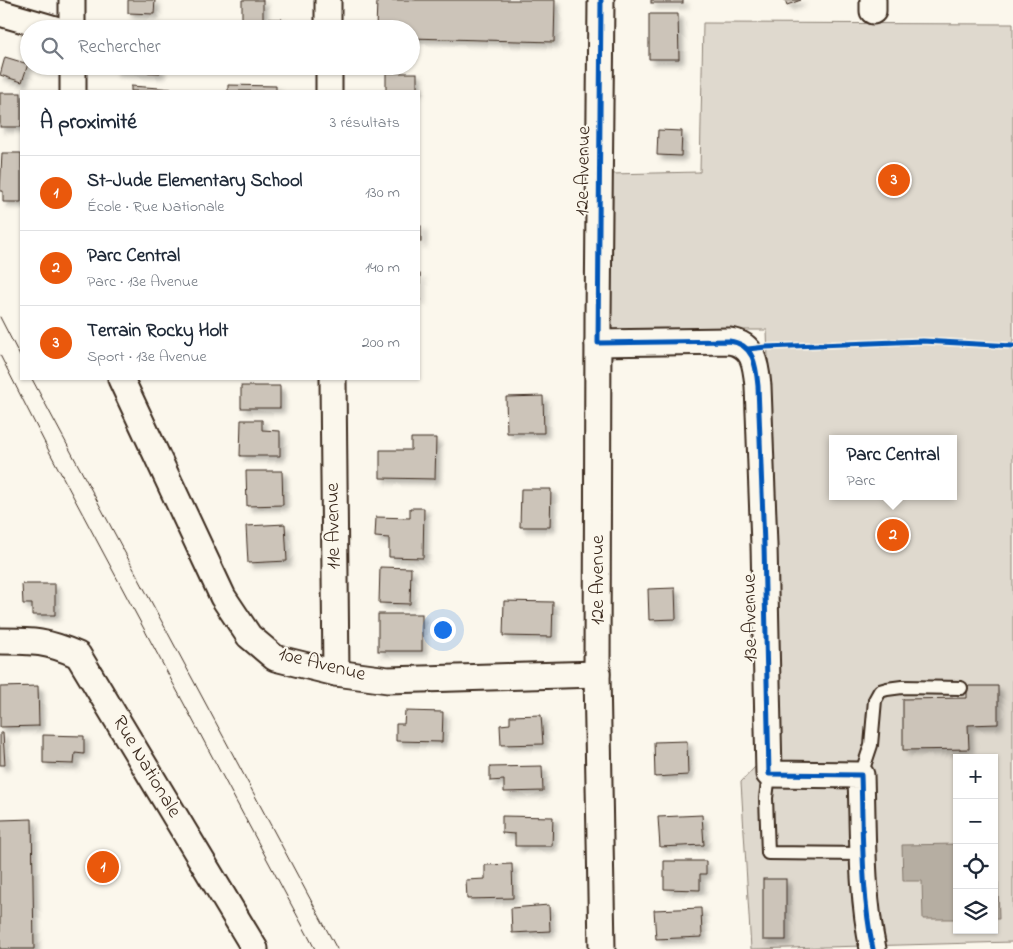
<!DOCTYPE html>
<html lang="fr">
<meta charset="utf-8">
<style>
:root{--surface:#fff;--page:#f6f6f7;--text:#1f2937;--muted:#747a83;--line:#e0e1e3;--accent:#ea580c}
body{margin:0;font-family:"Indie Flower",sans-serif;background:var(--page);color:var(--text)}
.controls{position:absolute;right:15px;bottom:15px;display:grid;overflow:hidden;border-radius:0px;box-shadow:0 1px 4px #0004}
.controls button{width:45px;height:45px;display:grid;place-items:center;padding:0;border:0;border-bottom:1px solid var(--line);background:var(--surface);color:var(--text);font:25px sans-serif}
.you{position:absolute;left:442px;top:629px;width:18px;height:18px;margin:-12px;border:4px solid #fff;border-radius:50%;background:#1a73e8;box-shadow:0 0 0 8px #1a73e833}
.badge{display:grid;place-items:center;width:32px;height:32px;border-radius:50%;background:var(--accent);color:#fff;font-size:16px;font-weight:700}
.pin{position:absolute;translate:-50% -50%;border:2px solid #fff;box-shadow:0 1px 5px #0006}
.popup{position:absolute;left:829px;top:435px;width:128px;height:65px;box-sizing:border-box;display:grid;place-content:center;border-radius:0px;background:var(--surface);filter:drop-shadow(0 1px 4px #0005);font-size:16px;white-space:nowrap;color:var(--muted)}
.popup b{font-size:19px;color:var(--text)}
.popup::after{content:'';position:absolute;left:50%;top:100%;margin-left:-10px;border:10px solid transparent;border-top-color:var(--surface)}
.list{margin:0;padding:0;list-style:none}
h2{display:flex;justify-content:space-between;align-items:center;height:65px;margin:0;padding:0 20px;font-size:21px}
h2 small{font-size:16px;font-weight:400;color:var(--muted)}
.list li{display:grid;grid-template-columns:32px 1fr auto;gap:15px;align-items:center;box-sizing:border-box;height:75px;padding:0 20px;border-top:1px solid var(--line)}
.list b{display:block;font-size:19px;white-space:nowrap}
.list p{margin:0;font-size:16px;white-space:nowrap;color:var(--muted)}
.list em{font-size:16px;font-style:normal;color:var(--muted)}
.icon{flex:none;width:28px;height:28px;fill:none;stroke:currentColor;stroke-width:2;stroke-linecap:round;stroke-linejoin:round}
.map{position:relative;flex:none;width:1013px;height:949px;overflow:hidden}
.search{position:absolute;background:var(--surface);box-shadow:0 1px 4px #0004;left:20px;top:20px;width:400px;height:55px;display:flex;align-items:center;gap:12px;box-sizing:border-box;padding:0 18px;border-radius:28px;color:var(--muted);font-size:19px}
.panel{position:absolute;background:var(--surface);box-shadow:0 1px 4px #0004;left:20px;top:90px;width:400px;height:290px;border-radius:0px}
.map>svg:first-child{display:block}
</style>
<div class="map">
<svg width="1013" height="949" viewBox="0 0 1013 949">
<defs>
<filter id="shadow"><feDropShadow dx="4.5" dy="4.5" stdDeviation="2.5" flood-color="#0004"/></filter>
</defs>
<rect width="100%" height="100%" fill="#fbf7ec"/>
<filter id="ink" filterUnits="userSpaceOnUse"><feTurbulence type="fractalNoise" baseFrequency=".02" numOctaves="2"/><feDisplacementMap in="SourceGraphic" scale="10" xChannelSelector="R" yChannelSelector="G"/><feConvolveMatrix kernelMatrix="1 2 1 2 8 2 1 2 1" color-interpolation-filters="sRGB"/></filter>
<g filter="url(#ink)">
<path fill="#dfd9ce" stroke="#8d8276" fill-rule="evenodd" d="M703 23 1013 24V942L751 949 741 782 781 739 767 330H610V174L700 172ZM833 439H953V496H833ZM957 758H994V930H957Z"/>
<g fill="#b6aea2" stroke="#85796d">
<polygon points="957,844 957,919 923,919 922,881 903,881 902,845"/>
<polygon points="994,882 998,882 999,919 994,919"/>
</g>
<g fill="#ccc4b9" stroke="#3b2a1e" filter="url(#shadow)">
<polygon points="128,0 155,0 154,14 128,13"/>
<polygon points="242,0 263,0 263,19 282,19 282,29 242,29"/>
<polygon points="377,0 555,0 554,42 411,38 411,29 376,29"/>
<rect x="651" y="0" width="32" height="3"/>
<polygon points="785,0 801,0 787,5"/>
<polygon points="649,14 678,14 679,59 649,59"/>
<polygon points="5,57 28,64 22,82 0,75"/>
<polygon points="114,66 160,66 160,73 114,71"/>
<rect x="386" y="73" width="31" height="18"/>
<polygon points="228,85 276,86 276,91 228,91"/>
<polygon points="131,86 173,89 173,91 131,91"/>
<rect x="0" y="93" width="21" height="34"/>
<polygon points="658,130 682,131 681,156 657,155"/>
<polygon points="2,153 21,153 21,202 3,202 3,191 0,191"/>
<rect x="419" y="226" width="2" height="16"/>
<rect x="419" y="274" width="1" height="26"/>
<rect x="241" y="386" width="39" height="22"/>
<polygon points="543,396 544,433 507,433 506,397"/>
<polygon points="241,420 262,420 262,430 280,431 280,456 240,456"/>
<polygon points="411,438 436,438 435,479 380,478 380,450 411,450"/>
<polygon points="246,471 282,471 283,505 247,506"/>
<polygon points="521,489 551,489 550,527 520,527"/>
<polygon points="410,508 424,508 423,558 389,557 389,538 375,537 376,517 410,518"/>
<polygon points="285,524 287,561 248,563 246,526"/>
<polygon points="380,567 411,568 410,604 379,603"/>
<polygon points="22,584 55,584 55,615 32,615 32,604 23,604"/>
<polygon points="675,588 676,619 649,620 648,589"/>
<polygon points="504,601 553,602 552,637 503,636"/>
<rect x="378" y="614" width="44" height="37"/>
<polygon points="38,686 39,726 0,727 0,687"/>
<polygon points="967,686 998,686 998,724 968,725 969,749 903,750 903,699 967,698"/>
<polygon points="405,711 443,712 442,742 396,741 396,724 404,724"/>
<polygon points="541,715 543,744 501,745 500,725 510,724 510,716"/>
<polygon points="0,733 3,733 5,765 0,765"/>
<polygon points="43,735 84,736 84,754 75,753 74,764 43,763"/>
<polygon points="687,741 688,775 655,777 654,742"/>
<polygon points="542,766 543,791 504,792 504,780 490,781 490,767"/>
<polygon points="702,815 704,845 660,847 658,817"/>
<polygon points="502,816 553,817 552,846 515,846 515,834 502,833"/>
<polygon points="32,819 34,949 0,949 0,820"/>
<polygon points="664,861 706,861 706,874 700,874 700,890 664,889"/>
<polygon points="512,864 513,898 467,899 466,880 485,879 485,865"/>
<rect x="763" y="879" width="23" height="61"/>
<polygon points="549,905 550,931 512,933 511,908"/>
<polygon points="701,908 702,937 656,939 654,910"/>
</g>
<g fill="none" stroke-linecap="round" stroke-linejoin="round">
<g stroke="#3b2a1e" stroke-width="16">
<g id="service">
<polyline points="769,774 766,798 768,853 863,854"/>
<polyline points="861,775 871,745 875,700 880,691 887,689 902,687 961,688"/>
</g>
</g>
<g stroke="#3b2a1e" stroke-width="29">
<g id="minor">
<polyline points="328,0 328,29"/>
<polyline points="601,0 598,317 597,674 602,949"/>
<polyline points="873,11 873,0"/>
<polyline points="0,13 55,29"/>
<polyline points="72,29 72,0"/>
<polyline points="73,66 73,91"/>
<polyline points="329,66 329,91"/>
<path d="M598 343 729 341C754 344 756 365 758 386L764 545 769 774 861 775C863 833 861 892 873 949"/>
<polyline points="121,379 223,597 249,636 275,658 336,673 388,680 597,674"/>
<polyline points="333,379 336,673"/>
<path d="M0 641C34 641 47 641 78 655L255 949"/>
</g>
</g>
<use href="#service" stroke="#fbf7ec" stroke-width="12"/>
<use href="#minor" stroke="#fbf7ec" stroke-width="25"/>
<g stroke="#3b2a1e" stroke-width="1">
<polyline points="0,317 21,358"/>
<polyline points="0,355 50,453 315,949"/>
<polyline points="32,379 337,949"/>
</g>
<g stroke="#fbf7ec" stroke-width="8">
<g id="cycleway">
<path d="M601 0 598 343 729 341C754 344 756 365 758 386L764 545 769 774 861 775C863 833 861 892 873 949"/>
<polyline points="748,349 766,347 923,341 1013,346"/>
</g>
</g>
<use href="#cycleway" stroke="#0057b8" stroke-width="5"/>
</g>
</g>
<g text-anchor="middle" dominant-baseline="central" stroke-width="4" stroke-linejoin="round" paint-order="stroke">
<g font-size="20" fill="#3b2a1e" stroke="#fbf7ec">
<text transform="translate(584 171) rotate(-89)">12e Avenue</text>
<text transform="translate(334 526) rotate(-91)">11e Avenue</text>
<text transform="translate(598 580) rotate(-90)">12e Avenue</text>
<text transform="translate(751 618) rotate(-91)">13e Avenue</text>
<text transform="translate(322 665) rotate(14)">10e Avenue</text>
<text transform="translate(146 767) rotate(59)">Rue Nationale</text>
</g>
</g>
</svg>
<div class="controls">
<button>+</button>
<button>−</button>
<button><svg class="icon" aria-label="locate" viewBox="0 0 24 24"><circle cx="12" cy="12" r="6"/><path d="M12 2v4M12 18v4M2 12h4M18 12h4"/></svg></button>
<button><svg class="icon" aria-label="layers" viewBox="0 0 24 24"><path d="M12 4l9 5-9 5-9-5zM3 14l9 5 9-5"/></svg></button>
</div>
<div class="you"></div>
<div class="pin badge" style="left:103px;top:867px">1</div>
<div class="pin badge" style="left:893px;top:535px">2</div>
<div class="popup"><b>Parc Central</b>Parc</div>
<div class="pin badge" style="left:894px;top:180px">3</div>
<div class="search"><svg class="icon" aria-label="search" viewBox="0 0 24 24"><circle cx="10" cy="10" r="6"/><path d="M15 15l6 6"/></svg>Rechercher</div>
<section class="panel">
<h2>À proximité<small>3 résultats</small></h2>
<ul class="list">
<li><span class="badge">1</span><div><b>St-Jude Elementary School</b><p>École · Rue Nationale</p></div><em>130 m</em></li>
<li><span class="badge">2</span><div><b>Parc Central</b><p>Parc · 13e Avenue</p></div><em>140 m</em></li>
<li><span class="badge">3</span><div><b>Terrain Rocky Holt</b><p>Sport · 13e Avenue</p></div><em>200 m</em></li>
</ul>
</section>
</div>
